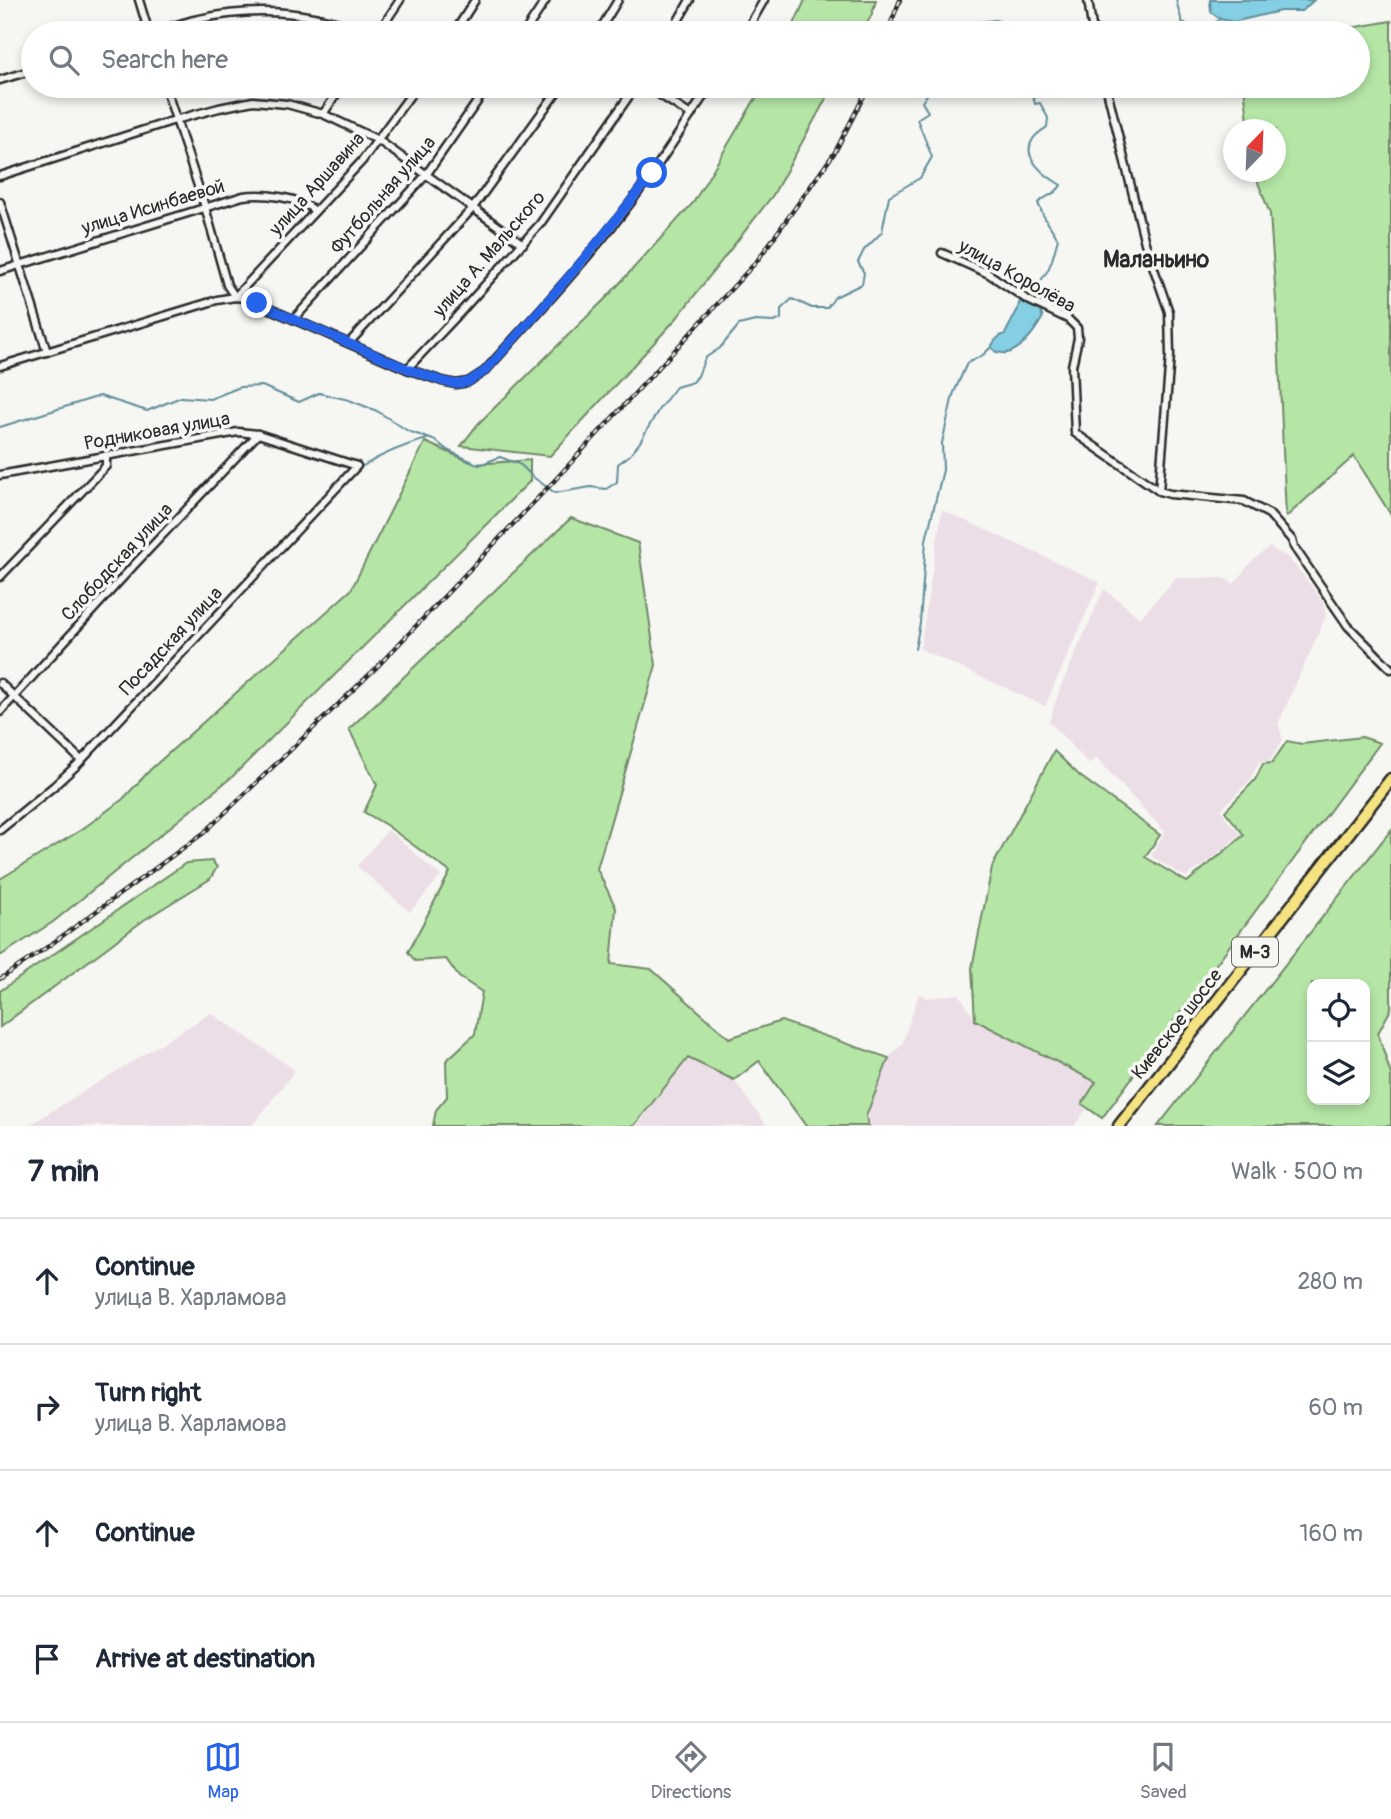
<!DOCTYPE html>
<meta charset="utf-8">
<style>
:root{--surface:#fff;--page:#f6f6f7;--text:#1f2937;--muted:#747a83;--line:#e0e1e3;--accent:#2563eb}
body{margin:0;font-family:Pangolin,sans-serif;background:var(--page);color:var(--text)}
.controls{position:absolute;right:21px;bottom:21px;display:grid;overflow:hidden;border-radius:14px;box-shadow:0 4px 10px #0003}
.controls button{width:63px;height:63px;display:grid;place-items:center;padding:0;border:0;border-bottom:2px solid var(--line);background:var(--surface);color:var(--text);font:35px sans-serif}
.compass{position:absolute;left:1223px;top:119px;width:63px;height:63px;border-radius:50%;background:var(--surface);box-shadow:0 4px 10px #0003;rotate:23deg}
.stop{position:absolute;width:21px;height:21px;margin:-16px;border:5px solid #2563eb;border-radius:50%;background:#fff}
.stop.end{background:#2563eb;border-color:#fff;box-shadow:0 2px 7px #0008}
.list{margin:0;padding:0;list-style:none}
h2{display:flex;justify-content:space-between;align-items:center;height:91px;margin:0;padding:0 28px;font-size:30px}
h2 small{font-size:23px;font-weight:400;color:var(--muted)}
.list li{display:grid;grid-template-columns:46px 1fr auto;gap:21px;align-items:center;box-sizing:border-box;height:126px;padding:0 28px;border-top:2px solid var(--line)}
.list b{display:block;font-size:26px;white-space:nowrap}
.list p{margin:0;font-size:23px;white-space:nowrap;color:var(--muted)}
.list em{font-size:23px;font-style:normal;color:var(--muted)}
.icon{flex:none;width:38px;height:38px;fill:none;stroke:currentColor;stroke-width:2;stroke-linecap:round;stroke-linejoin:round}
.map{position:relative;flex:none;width:1391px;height:1126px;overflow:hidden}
.search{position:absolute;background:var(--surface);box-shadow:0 4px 10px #0003;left:21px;right:21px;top:21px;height:77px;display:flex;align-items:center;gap:18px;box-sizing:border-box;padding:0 24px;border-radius:38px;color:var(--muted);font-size:26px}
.sheet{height:595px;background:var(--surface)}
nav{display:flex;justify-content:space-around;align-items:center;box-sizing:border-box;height:98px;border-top:2px solid var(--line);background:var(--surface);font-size:19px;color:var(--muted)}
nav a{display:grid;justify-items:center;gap:4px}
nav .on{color:var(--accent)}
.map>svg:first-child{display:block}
</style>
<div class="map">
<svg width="1391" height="1126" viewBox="0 0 1391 1126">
<rect width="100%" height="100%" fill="#f6f6f2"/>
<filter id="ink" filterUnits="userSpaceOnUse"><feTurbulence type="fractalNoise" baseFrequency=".0143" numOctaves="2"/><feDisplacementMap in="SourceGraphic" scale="14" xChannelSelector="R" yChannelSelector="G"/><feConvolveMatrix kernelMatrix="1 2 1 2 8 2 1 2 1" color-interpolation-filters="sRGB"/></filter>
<g filter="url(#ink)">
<g fill="#ecdee6">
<polygon points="942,510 1100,582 1045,706 920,649"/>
<polygon points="1269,547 1287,557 1299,570 1323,601 1326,616 1278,724 1283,739 1270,761 1259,762 1250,780 1221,810 1228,821 1241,834 1207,863 1185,877 1151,856 1165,832 1096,758 1089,764 1049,722 1061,686 1104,589 1140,618 1176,578 1224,578 1234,584 1251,562"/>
<polygon points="388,830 441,876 410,912 357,866"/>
<polygon points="919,994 927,998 959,994 975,1020 1097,1082 1082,1104 1086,1110 1074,1126 868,1126 866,1116 889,1058 902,1044"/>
<polygon points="211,1013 295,1070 252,1126 28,1126"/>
<polygon points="688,1058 734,1080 767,1126 637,1126"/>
</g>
<g fill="#b5e6a6" stroke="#708868" stroke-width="2" fill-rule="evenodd">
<polygon points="805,0 876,0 872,14 862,33 790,33"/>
<polygon points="1391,21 1391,515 1354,456 1286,517 1277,315 1270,214 1254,172 1276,172 1276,130 1249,129 1244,86 1358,86 1358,33 1322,33"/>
<polygon points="763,86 833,86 773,195 676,319 550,456 461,446 478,424 608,296 693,203"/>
<polygon points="425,442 475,464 530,460 530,481 233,776 53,922 0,956 0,879 81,830 123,799 151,769 351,590"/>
<polygon points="571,518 638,543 656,665 597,869 616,908 611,964 651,969 729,1038 781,1021 889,1058 866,1116 868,1126 806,1126 759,1061 734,1080 688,1058 634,1126 433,1126 436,1110 447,1097 446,1061 475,1034 482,992 459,977 446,959 415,961 408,952 450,872 386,825 364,812 377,785 349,729"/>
<polygon points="1362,737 1380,743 1102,1118 1082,1104 1096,1082 975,1020 972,968 992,867 1054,751 1080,776 1160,835 1145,857 1187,882 1244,835 1225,811 1255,780 1263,764 1272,763 1287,741 1302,744"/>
<path d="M1391 830V1009L1378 1033 1391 1075V1126H1158ZM1312 984H1365V1100H1312Z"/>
<polygon points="212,861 217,867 210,879 144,920 0,1027 0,991 186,863"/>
</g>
<g fill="#84cfe4" stroke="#608d9a" stroke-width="2">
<polygon points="1210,0 1314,0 1302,11 1280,11 1233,22 1220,19 1211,12"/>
<polygon points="995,20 1011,25 1025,33 969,33 970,23"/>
<path d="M1022 301 1038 308 1043 317C1036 329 1022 350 1007 353 1003 354 999 352 996 352L991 347C995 340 998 336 1005 334L1018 309 1019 303Z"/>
</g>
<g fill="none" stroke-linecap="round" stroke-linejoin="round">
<g stroke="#608d9a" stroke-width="2">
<path d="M1176 0 1182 22C1198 30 1206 31 1220 19"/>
<path d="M1025 86 1032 92 1035 104 1040 103 1048 118 1047 127C1043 130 1036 134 1033 139 1020 158 1047 177 1061 185 1055 196 1047 194 1038 203L1043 215 1058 239 1052 260 1048 270 1040 282 1034 300"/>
<polyline points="0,427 100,396 147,411 181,397 210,399 240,387 262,386 299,402 319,393 349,400 377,411 408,431 436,441 447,450 479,465 500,457 521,465 533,477 555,493 591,487 606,489 617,482 618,464 630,455 640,442 659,409 676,387 693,382 698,376 705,358 720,348 739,325 755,321 774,322 781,319 781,309 792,299 812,308 827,308 835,297 862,284 864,273 858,262 864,250 882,232 889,196 920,178 932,157 917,119 928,112 922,102 931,89 931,86"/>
<path d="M363 466C383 454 404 445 427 439"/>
<polyline points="915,649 920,623 926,540 943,470 942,443 953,395 967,363 983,355 991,347"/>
</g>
<g stroke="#2b2b2b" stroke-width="11">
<g id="minor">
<polyline points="139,0 149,33"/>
<polyline points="1088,0 1093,33"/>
<path d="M153 33C168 28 184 22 199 19 257 6 313 11 368 33"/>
<polyline points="378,33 400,0"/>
<polyline points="454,33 475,0"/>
<polyline points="524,33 546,0"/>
<polyline points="598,33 618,0"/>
<polyline points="671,33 690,0"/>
<polyline points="745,33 764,0"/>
<polyline points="0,80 33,70"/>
<polyline points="165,86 205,207 227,285 235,297"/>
<polyline points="646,86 691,115"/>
<polyline points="1106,86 1145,243 1169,312 1170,356 1159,491"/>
<polyline points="323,114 342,86"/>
<polyline points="0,176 175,120 219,108 253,101 287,104 323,114 378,140 523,244"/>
<polyline points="0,202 47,352"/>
<polyline points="942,253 989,274 1026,299 1068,319 1077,328 1078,338 1072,366 1075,433 1159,491 1170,494 1244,501 1269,514 1292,540 1294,547 1348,626 1391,669"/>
<path d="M0 271 243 196C263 193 300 197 315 211"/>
<polyline points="235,297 362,161 417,86"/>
<polyline points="294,319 426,175 488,86"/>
<polyline points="349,343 472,209 561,86"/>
<path d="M0 366 217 300 235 297 245 298 407 369 442 381 456 384 468 382 485 371C527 324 570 279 609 230 646 185 678 135 710 86"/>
<polyline points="407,369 457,316 540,224 636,86"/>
<polyline points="0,475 238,432 258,434 357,466 77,765 54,786 0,830"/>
<polyline points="0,577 106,466 106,455"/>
<polyline points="0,683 80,759"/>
<polyline points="0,712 135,564 258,434"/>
</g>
</g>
<g stroke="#2b2b2b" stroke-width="15">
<polyline id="highway" points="1119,1126 1391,779"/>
</g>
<use href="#minor" stroke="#f6f6f2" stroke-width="6"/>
<use href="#highway" stroke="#f5e382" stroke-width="10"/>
<g stroke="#2b2b2b" stroke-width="4.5">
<g id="rail">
<polyline points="887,33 900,0"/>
<polyline points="0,979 43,950 205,832 376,668 554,481 757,261 835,152 869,86"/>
</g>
</g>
<use href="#rail" stroke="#f6f6f2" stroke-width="2" stroke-dasharray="5" stroke-linecap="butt"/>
</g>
</g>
<g fill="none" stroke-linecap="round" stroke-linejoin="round" filter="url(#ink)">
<path stroke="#2563eb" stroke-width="9" d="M257 303 408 369 442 381 456 384 463 383 468 382 485 371C544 306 600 243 652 173"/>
</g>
<g text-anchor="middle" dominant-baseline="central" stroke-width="7" stroke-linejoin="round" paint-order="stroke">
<rect fill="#f6f6f2" stroke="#686867" stroke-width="2" x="1232" y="937.5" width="46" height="29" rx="5"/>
<g font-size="18" font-weight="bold" fill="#2b2b2b">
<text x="1255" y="952">М-3</text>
</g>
<g font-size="19" fill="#2b2b2b" stroke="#f6f6f2">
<text transform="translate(317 184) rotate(-48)">улица Аршавина</text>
<text transform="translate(383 195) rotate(-49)">Футбольная улица</text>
<text transform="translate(153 207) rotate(-17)">улица Исинбаевой</text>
<text transform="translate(489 254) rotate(-49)">улица А. Мальского</text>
<text transform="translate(1017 276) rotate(29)">улица Королёва</text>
<text transform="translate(157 431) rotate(-10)">Родниковая улица</text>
<text transform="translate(117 562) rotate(-47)">Слободская улица</text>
<text transform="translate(171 641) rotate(-47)">Посадская улица</text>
<text transform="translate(1177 1024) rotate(-52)">Киевское шоссе</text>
</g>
<g font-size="23" font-weight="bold" fill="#2b2b2b" stroke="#f6f6f2">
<text x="1156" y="259">Маланьино</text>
</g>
</g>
</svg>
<div class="controls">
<button><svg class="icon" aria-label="locate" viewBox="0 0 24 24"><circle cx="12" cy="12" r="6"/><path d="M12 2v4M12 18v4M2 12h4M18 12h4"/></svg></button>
<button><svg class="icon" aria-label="layers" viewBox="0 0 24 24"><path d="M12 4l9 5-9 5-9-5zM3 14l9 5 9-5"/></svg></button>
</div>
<svg class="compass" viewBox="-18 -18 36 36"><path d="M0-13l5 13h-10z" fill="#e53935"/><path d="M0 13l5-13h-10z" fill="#747a83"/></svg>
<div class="stop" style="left:652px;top:173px"></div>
<div class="stop end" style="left:257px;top:303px"></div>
<div class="search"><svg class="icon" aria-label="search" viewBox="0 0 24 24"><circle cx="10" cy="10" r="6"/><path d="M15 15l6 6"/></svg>Search here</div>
</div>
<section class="sheet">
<h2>7 min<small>Walk · 500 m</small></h2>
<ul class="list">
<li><svg class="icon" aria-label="ahead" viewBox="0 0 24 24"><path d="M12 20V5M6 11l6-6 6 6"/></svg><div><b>Continue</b><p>улица В. Харламова</p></div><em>280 m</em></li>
<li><svg class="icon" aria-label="right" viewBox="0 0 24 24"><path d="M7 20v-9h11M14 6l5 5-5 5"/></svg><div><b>Turn right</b><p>улица В. Харламова</p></div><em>60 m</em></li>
<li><svg class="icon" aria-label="ahead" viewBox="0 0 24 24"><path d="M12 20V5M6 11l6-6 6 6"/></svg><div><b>Continue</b></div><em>160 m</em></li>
<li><svg class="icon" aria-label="arrive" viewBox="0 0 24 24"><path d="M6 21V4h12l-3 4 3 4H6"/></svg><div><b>Arrive at destination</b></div></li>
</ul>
</section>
<nav>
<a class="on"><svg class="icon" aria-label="map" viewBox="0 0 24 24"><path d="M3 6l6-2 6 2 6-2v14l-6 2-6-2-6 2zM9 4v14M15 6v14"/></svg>Map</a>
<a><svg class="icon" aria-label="directions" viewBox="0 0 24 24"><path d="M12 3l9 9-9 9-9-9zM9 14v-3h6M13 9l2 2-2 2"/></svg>Directions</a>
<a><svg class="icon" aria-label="saved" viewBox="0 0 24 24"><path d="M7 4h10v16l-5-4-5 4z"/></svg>Saved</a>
</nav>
